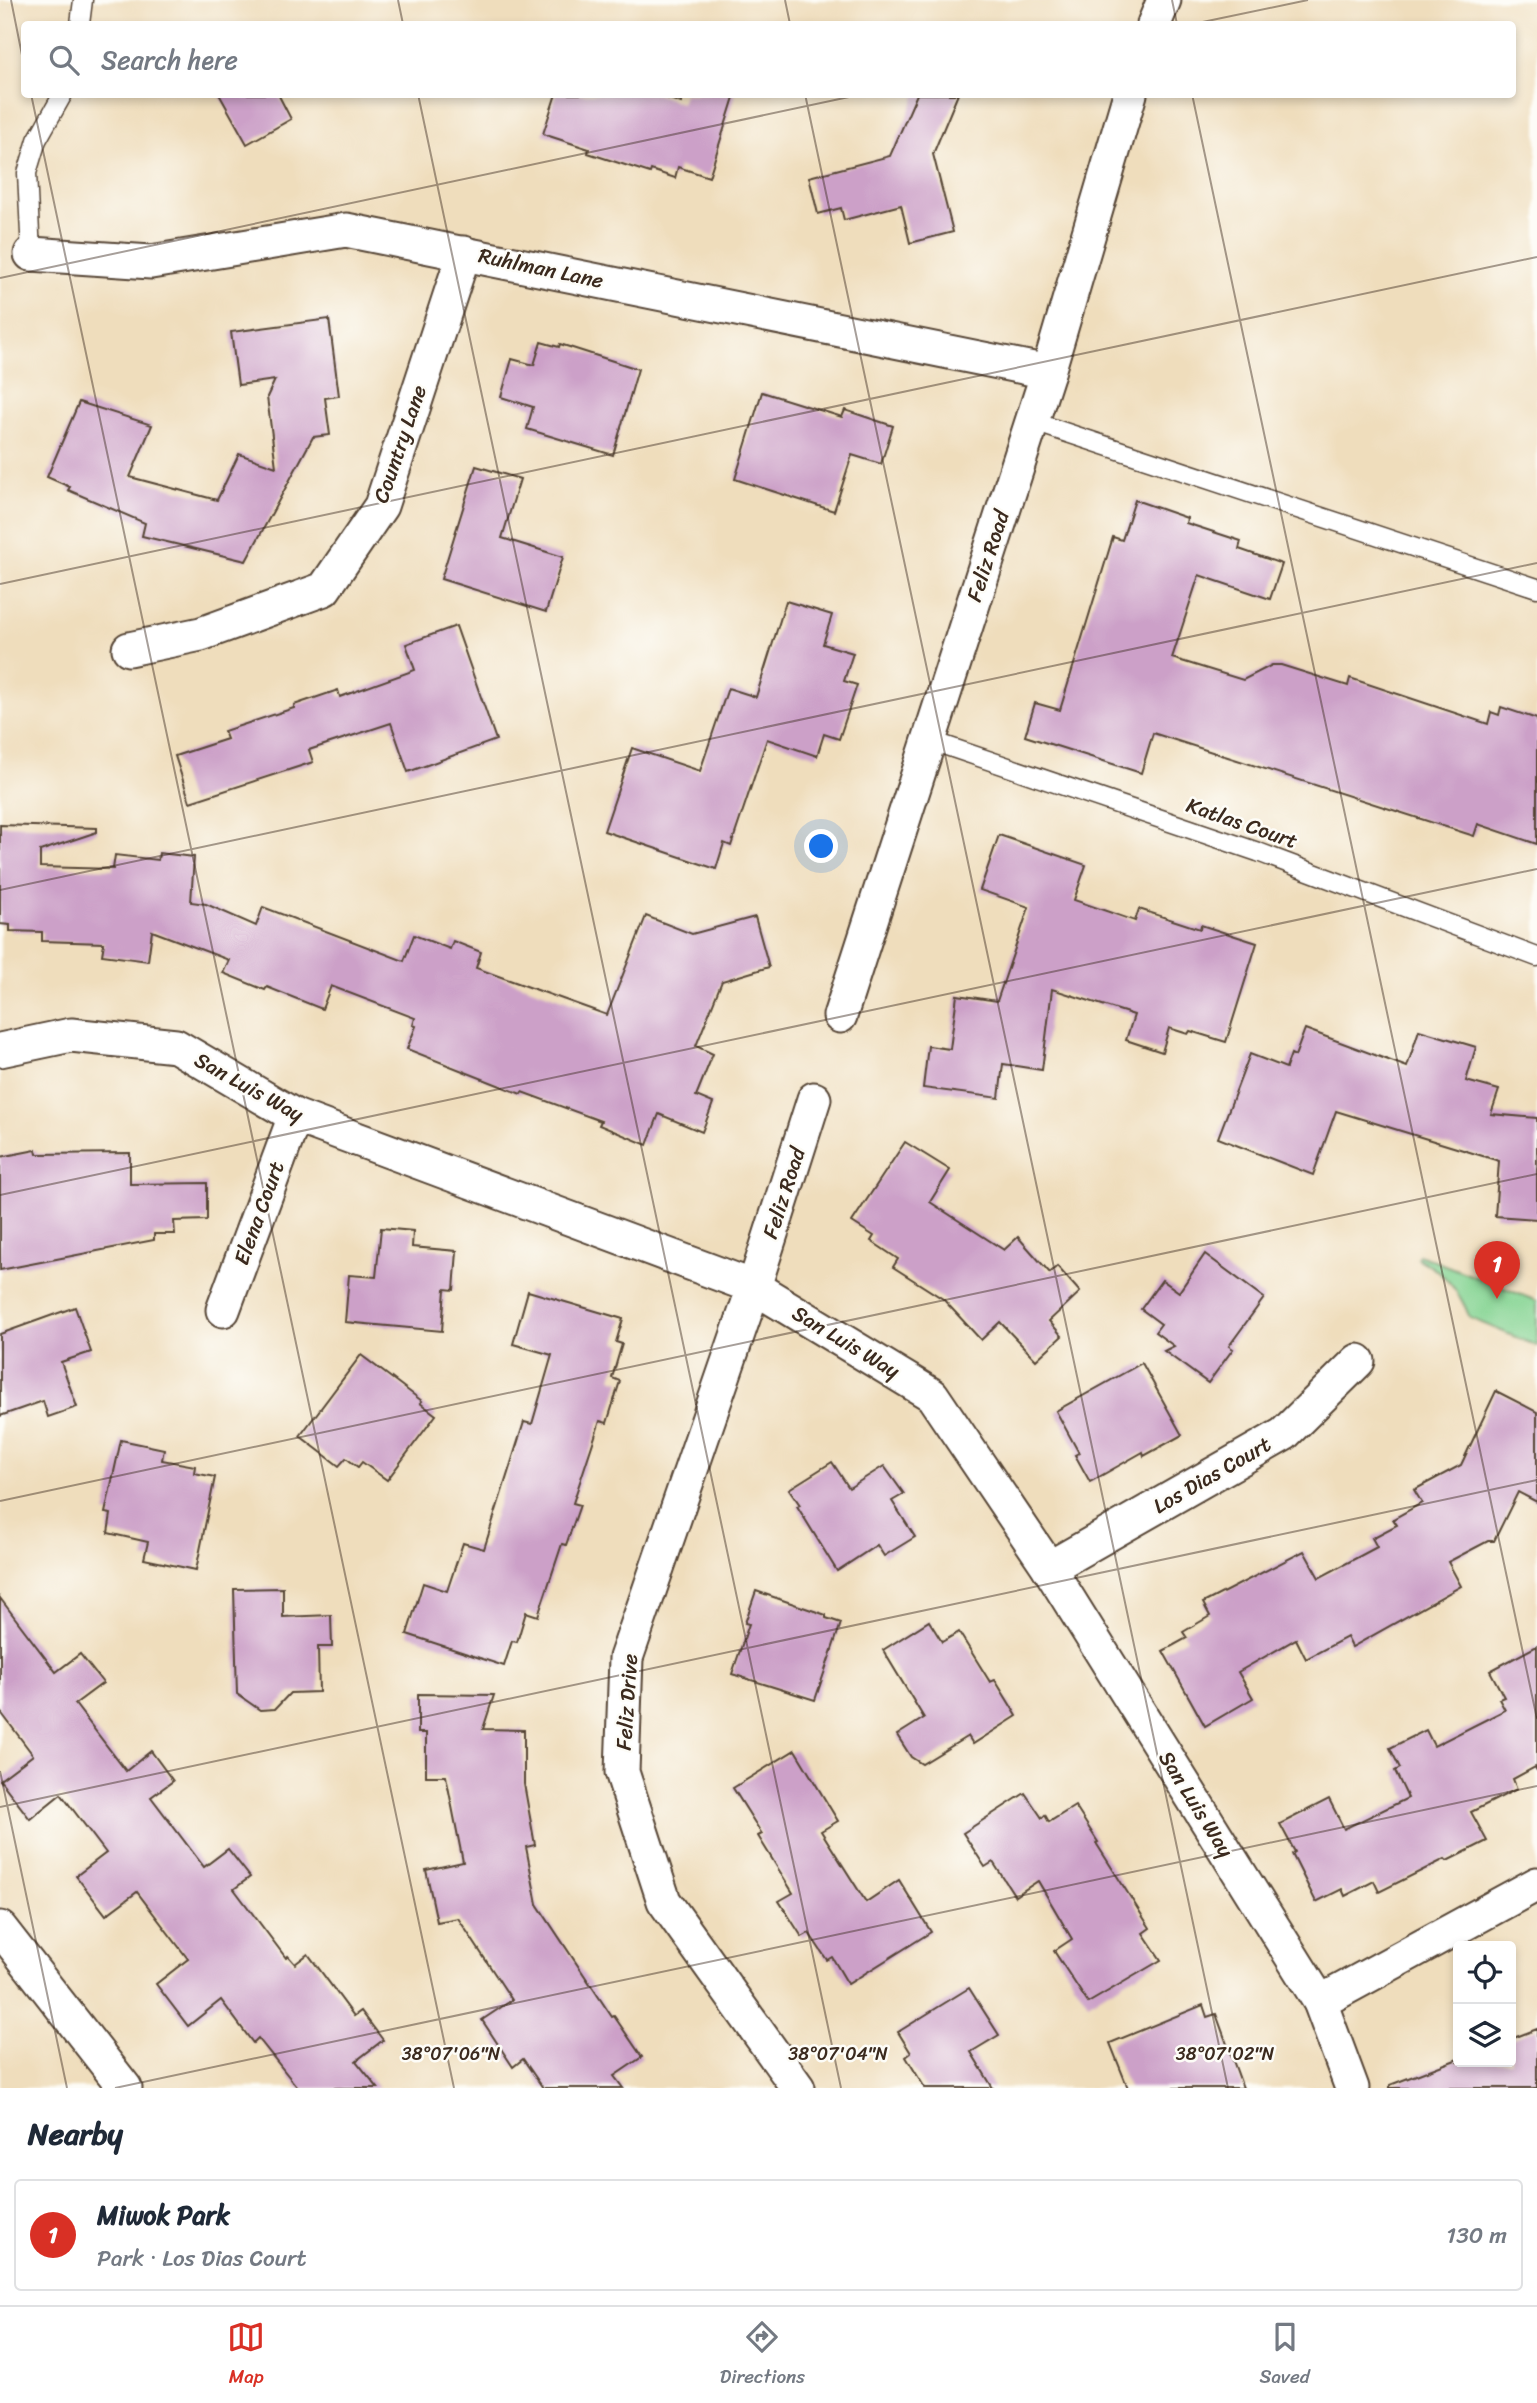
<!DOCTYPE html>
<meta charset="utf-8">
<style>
:root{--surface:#fff;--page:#f6f6f7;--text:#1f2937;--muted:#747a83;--line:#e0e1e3;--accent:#d93025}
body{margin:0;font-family:Sriracha,sans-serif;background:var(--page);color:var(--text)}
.controls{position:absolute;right:21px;bottom:21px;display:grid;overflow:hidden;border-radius:7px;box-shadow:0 4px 10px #0003}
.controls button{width:63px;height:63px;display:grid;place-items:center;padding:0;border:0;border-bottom:2px solid var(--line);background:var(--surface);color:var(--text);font:35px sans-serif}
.you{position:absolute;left:822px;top:847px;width:24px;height:24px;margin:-18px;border:5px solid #fff;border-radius:50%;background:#1a73e8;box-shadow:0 0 0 10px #1a73e833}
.badge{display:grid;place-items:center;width:46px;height:46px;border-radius:50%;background:var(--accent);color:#fff;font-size:23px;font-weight:700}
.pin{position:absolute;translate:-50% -58px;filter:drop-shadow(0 2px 4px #0008)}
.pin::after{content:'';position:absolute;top:37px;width:24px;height:21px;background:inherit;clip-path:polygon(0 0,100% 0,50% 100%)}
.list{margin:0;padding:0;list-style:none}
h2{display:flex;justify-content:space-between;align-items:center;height:91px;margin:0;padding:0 28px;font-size:30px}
h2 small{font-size:23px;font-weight:400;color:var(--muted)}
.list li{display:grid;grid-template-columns:46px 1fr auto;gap:21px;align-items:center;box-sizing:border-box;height:112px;margin:0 14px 14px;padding:0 14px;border:2px solid var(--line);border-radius:7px}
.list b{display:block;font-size:26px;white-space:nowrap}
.list p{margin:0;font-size:23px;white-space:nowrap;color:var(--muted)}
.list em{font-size:23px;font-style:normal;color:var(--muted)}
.icon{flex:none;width:38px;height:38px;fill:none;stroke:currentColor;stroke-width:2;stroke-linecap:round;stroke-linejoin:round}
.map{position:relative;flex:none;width:1537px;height:2088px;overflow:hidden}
.search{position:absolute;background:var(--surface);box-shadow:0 4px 10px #0003;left:21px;right:21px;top:21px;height:77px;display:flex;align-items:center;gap:18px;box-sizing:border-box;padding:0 24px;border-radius:7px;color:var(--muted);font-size:26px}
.sheet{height:217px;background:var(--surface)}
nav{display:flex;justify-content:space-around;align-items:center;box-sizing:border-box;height:98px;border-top:2px solid var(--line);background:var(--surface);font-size:19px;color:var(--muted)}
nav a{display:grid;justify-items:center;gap:4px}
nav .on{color:var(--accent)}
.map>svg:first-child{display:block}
</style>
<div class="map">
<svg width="1537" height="2088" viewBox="0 0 1537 2088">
<rect width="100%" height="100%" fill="#fdfcf7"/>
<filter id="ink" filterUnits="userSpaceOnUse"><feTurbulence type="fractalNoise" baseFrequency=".0143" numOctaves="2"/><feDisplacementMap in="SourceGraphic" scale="14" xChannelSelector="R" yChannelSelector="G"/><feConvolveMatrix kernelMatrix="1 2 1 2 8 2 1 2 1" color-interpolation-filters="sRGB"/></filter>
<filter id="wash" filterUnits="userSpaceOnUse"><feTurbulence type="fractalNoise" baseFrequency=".00686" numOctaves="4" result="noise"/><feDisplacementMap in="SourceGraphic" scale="28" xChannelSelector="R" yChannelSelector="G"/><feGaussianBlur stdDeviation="1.57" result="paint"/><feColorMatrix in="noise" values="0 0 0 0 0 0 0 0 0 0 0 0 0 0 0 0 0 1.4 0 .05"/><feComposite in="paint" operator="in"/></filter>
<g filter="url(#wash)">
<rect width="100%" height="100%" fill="#efddbc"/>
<path fill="#85d493" stroke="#607f58" stroke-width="2" d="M1419 1255 1537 1301V1346L1470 1318C1459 1290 1444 1272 1417 1258Z"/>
<g id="blocks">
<g fill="#cca0c8">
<polygon points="219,94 278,94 291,119 247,144"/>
<polygon points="556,94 656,94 681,103 684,94 735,94 709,177 678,167 675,178 651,170 650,173 588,153 589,149 543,134"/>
<polygon points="917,94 958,94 933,154 953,232 910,243 901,205 844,220 841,208 818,214 809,177 890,156"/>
<polygon points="329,319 339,396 325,398 330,435 313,437 246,561 142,536 145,523 68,490 70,487 47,477 79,402 152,425 130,477 217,500 239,454 276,467 267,397 275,380 238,385 231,332"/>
<polygon points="541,342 559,347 560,344 638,369 613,455 527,429 533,407 501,397 512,359 534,365"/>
<polygon points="762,392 842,417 845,410 893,426 881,464 852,455 834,511 735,479"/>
<polygon points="476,466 520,479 502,538 563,557 546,612 441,579"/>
<polygon points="1135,500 1187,518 1186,523 1241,541 1239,549 1282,564 1270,599 1199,575 1172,658 1243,680 1272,665 1281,665 1348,686 1350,678 1488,724 1491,712 1499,715 1501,707 1537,719 1537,844 1478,824 1474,836 1153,733 1141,773 1025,736 1035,703 1060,710 1113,537 1122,540"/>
<polygon points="786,601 832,615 823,644 853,653 844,681 857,685 839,739 824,734 817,756 767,739 731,846 724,843 716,869 604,831 632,748 700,771 728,688 756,697"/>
<polygon points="456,626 496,740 408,772 391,723 309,750 313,762 190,802 175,756 227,739 224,731 294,708 294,705 338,690 340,697 415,670 406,644"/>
<polygon points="0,825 97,828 97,832 40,851 40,867 113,869 115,855 158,860 159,853 194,857 191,902 206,904 256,926 263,907 404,961 414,935 450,949 453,941 481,952 476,968 607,1015 646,916 692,934 755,917 769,967 722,981 696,1046 713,1054 696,1096 713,1103 702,1132 659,1114 647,1145 599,1125 601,1121 522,1092 521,1094 407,1049 416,1026 413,1025 415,1018 331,986 322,1009 267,987 265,990 223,973 229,960 152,931 148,961 102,955 104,943 42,941 42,932 10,931 10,925 0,924"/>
<polygon points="999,835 1086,865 1074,900 1135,921 1139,909 1200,929 1201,925 1257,943 1226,1042 1190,1031 1188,1034 1169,1028 1162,1052 1126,1040 1134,1015 1052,989 1042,1070 1003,1064 999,1098 923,1088 928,1046 950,1049 957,995 997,1001 1029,907 980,890"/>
<polygon points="1305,1029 1407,1067 1419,1030 1476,1047 1466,1081 1499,1090 1491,1114 1537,1118 1537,1219 1495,1216 1499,1161 1336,1111 1313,1175 1218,1138 1250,1054 1286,1068 1291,1054 1295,1056"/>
<polygon points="905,1142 950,1170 930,1202 1004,1250 1018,1237 1050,1273 1057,1266 1080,1292 1049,1321 1062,1336 1036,1360 1000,1322 981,1340 943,1299 893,1267 898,1259 871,1241 874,1236 852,1222"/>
<polygon points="36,1150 37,1154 130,1153 130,1184 207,1183 207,1220 174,1221 175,1234 154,1234 154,1240 0,1270 0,1157"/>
<polygon points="381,1228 413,1231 412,1247 457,1251 454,1290 445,1289 442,1331 345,1322 349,1275 376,1277"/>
<polygon points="1205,1254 1264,1298 1229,1346 1233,1349 1208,1383 1164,1351 1174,1346 1155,1332 1161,1324 1141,1309 1162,1280 1179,1292"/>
<polygon points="528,1291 623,1319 616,1342 622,1344 612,1378 620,1381 607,1423 600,1421 573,1503 580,1505 566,1545 562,1544 538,1616 526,1612 517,1642 512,1641 504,1666 407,1634 423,1583 447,1591 463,1543 484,1549 524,1422 532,1424 552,1355 513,1344"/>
<polygon points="75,1307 91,1352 61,1362 77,1407 48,1417 43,1401 0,1416 0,1334"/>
<polygon points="361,1355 422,1401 420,1403 436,1415 387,1480 362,1462 358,1467 346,1458 339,1466 300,1436"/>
<polygon points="1142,1363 1182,1435 1144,1456 1143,1452 1090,1482 1075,1455 1079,1453 1056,1411"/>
<polygon points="1496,1391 1537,1412 1537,1502 1518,1492 1494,1541 1488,1541 1448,1562 1461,1586 1352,1647 1347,1637 1306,1659 1296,1639 1238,1672 1253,1698 1205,1726 1163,1651 1187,1638 1183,1632 1210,1616 1203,1603 1304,1551 1319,1578 1377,1547 1372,1538 1397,1525 1393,1519 1422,1503 1414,1490 1461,1465"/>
<polygon points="121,1440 164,1449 162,1460 195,1466 194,1473 215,1477 196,1570 144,1559 148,1542 108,1533 111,1514 105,1513"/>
<polygon points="832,1462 849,1488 884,1466 904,1494 892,1501 915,1537 884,1556 877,1545 837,1571 797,1506 800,1505 789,1489"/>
<polygon points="283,1588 283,1617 331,1615 332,1647 318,1647 319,1692 290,1693 275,1709 260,1710 237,1694 234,1589"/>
<polygon points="756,1591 826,1615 826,1618 841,1623 815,1700 732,1674 749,1624 745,1623"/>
<polygon points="0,1598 56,1672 80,1654 103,1683 75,1704 126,1771 151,1751 173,1781 151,1797 204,1867 228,1849 250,1877 234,1889 286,1958 288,1956 295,1964 308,1954 354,2016 361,2011 383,2040 356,2061 378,2088 298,2088 258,2038 253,2043 221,2000 188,2026 156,1984 188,1959 137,1892 106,1915 76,1876 106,1853 61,1794 30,1819 0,1780 33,1755 0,1711"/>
<polygon points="929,1621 942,1642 959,1632 990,1682 995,1680 1017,1716 973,1744 968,1736 922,1764 911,1757 897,1735 924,1718 883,1650"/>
<polygon points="1537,1646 1537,1771 1535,1767 1513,1779 1517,1789 1471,1812 1487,1841 1447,1861 1445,1859 1379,1892 1374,1881 1345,1896 1342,1889 1316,1902 1292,1854 1295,1852 1280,1824 1329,1799 1344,1829 1408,1798 1395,1771 1400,1768 1390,1748 1426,1730 1434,1746 1505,1710 1499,1699 1504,1697 1490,1671"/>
<polygon points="418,1694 494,1695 483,1729 524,1730 524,1784 535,1845 526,1847 537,1904 612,2017 614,2016 642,2057 614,2076 623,2088 543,2088 523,2059 513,2067 482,2020 512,2000 458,1918 437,1922 426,1870 463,1862 446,1776 426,1776 426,1733 418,1733"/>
<polygon points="795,1750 838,1821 821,1831 866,1902 899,1880 931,1932 848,1984 832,1957 827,1960 809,1933 802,1937 779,1901 793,1893 758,1836 762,1834 733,1788"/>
<polygon points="1025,1793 1042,1818 1045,1815 1049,1822 1075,1806 1098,1842 1096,1843 1150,1928 1143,1933 1161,1960 1088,2003 1054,1951 1072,1939 1038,1881 1015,1896 993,1862 985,1867 963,1833"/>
<polygon points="969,1988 999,2035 971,2052 993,2088 925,2088 906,2057 911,2053 898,2032"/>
<polygon points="1203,2005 1207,2017 1216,2014 1243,2088 1128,2088 1110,2043"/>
<polygon points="1537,2029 1537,2088 1390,2088 1390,2085 1458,2059 1458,2062 1511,2062 1511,2039"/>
</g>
</g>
</g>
<g filter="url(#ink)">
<use href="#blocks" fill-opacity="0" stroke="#564536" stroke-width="2"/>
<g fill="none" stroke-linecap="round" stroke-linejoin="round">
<g stroke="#564536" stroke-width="21">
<g id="lane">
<polyline points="80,24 83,0"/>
<polyline points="31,254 27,173 37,140 63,94"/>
<polyline points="1031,421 1537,588"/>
<polyline points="929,740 1258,852 1537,957"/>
</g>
</g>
<g stroke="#564536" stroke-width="37">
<g id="street">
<polyline points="1154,24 1164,0"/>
<polyline points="31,254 151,262 346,230 1048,372"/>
<polyline points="129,649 201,634 324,589 381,506 464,253"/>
<polyline points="840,1016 1048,372 1130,94"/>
<polyline points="0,1050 71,1035 176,1046 295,1116 754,1287 932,1395 1049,1568 1320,2002 1352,2088"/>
<polyline points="223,1310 295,1116"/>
<polyline points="1049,1568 1284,1434 1358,1361"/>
<polyline points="0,1928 125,2088"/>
<polyline points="1320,2002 1537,1884"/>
<polyline points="798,2088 664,1901 622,1772 626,1658 754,1287 814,1099"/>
</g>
</g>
<use href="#lane" stroke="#fff" stroke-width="18"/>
<use href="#street" stroke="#fff" stroke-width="33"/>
</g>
</g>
<path fill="none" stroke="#3b2a1e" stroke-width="2" stroke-opacity="0.45" d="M11 0 24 65M398 0 403 24M785 0 790 24M1172 0 1177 24M1193 24 1308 0M31 94 454 2088M418 94 841 2088M805 94 1228 2088M1192 94 1537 1719M0 278 863 94M0 584 1537 257M0 890 1537 563M0 1195 1537 869M0 1501 1537 1174M0 1771 67 2088M0 1807 1537 1480M115 2088 1537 1786"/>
<g text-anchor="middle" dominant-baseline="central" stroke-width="5" stroke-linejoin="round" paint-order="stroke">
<g font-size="21" fill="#3b2a1e" stroke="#fdfcf7">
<text transform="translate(541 268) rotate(12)">Ruhlman Lane</text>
<text transform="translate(400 444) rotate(-71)">Country Lane</text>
<text transform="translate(988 556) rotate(-72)">Feliz Road</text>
<text transform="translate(1242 823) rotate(19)">Katlas Court</text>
<text transform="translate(249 1087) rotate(29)">San Luis Way</text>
<text transform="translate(784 1193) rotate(-72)">Feliz Road</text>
<text transform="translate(259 1213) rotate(-70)">Elena Court</text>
<text transform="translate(846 1342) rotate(31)">San Luis Way</text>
<text transform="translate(1212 1475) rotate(-30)">Los Dias Court</text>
<text transform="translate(627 1702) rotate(-86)">Feliz Drive</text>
<text transform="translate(1196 1804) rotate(58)">San Luis Way</text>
</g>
</g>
<g font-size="18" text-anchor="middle" fill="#3b2a1e" stroke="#fdfcf7" stroke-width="5" stroke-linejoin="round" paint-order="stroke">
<text x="451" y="2060">38°07'06"N</text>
<text x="838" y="2060">38°07'04"N</text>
<text x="1225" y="2060">38°07'02"N</text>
</g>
</svg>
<div class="controls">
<button><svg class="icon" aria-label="locate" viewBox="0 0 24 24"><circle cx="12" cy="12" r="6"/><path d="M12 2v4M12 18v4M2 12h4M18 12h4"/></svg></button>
<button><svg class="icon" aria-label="layers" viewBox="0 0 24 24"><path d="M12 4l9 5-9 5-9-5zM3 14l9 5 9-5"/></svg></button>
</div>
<div class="you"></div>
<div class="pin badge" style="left:1497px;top:1299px">1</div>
<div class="search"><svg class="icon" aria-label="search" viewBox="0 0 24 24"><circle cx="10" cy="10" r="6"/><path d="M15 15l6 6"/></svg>Search here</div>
</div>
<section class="sheet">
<h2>Nearby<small></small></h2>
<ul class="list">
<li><span class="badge">1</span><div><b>Miwok Park</b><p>Park · Los Dias Court</p></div><em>130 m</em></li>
</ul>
</section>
<nav>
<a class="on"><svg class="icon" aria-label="map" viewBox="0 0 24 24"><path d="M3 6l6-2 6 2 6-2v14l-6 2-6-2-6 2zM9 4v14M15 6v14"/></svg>Map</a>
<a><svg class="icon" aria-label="directions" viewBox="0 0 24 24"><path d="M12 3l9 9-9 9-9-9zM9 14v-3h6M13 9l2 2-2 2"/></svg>Directions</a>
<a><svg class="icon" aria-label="saved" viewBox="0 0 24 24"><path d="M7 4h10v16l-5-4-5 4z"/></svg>Saved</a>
</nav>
